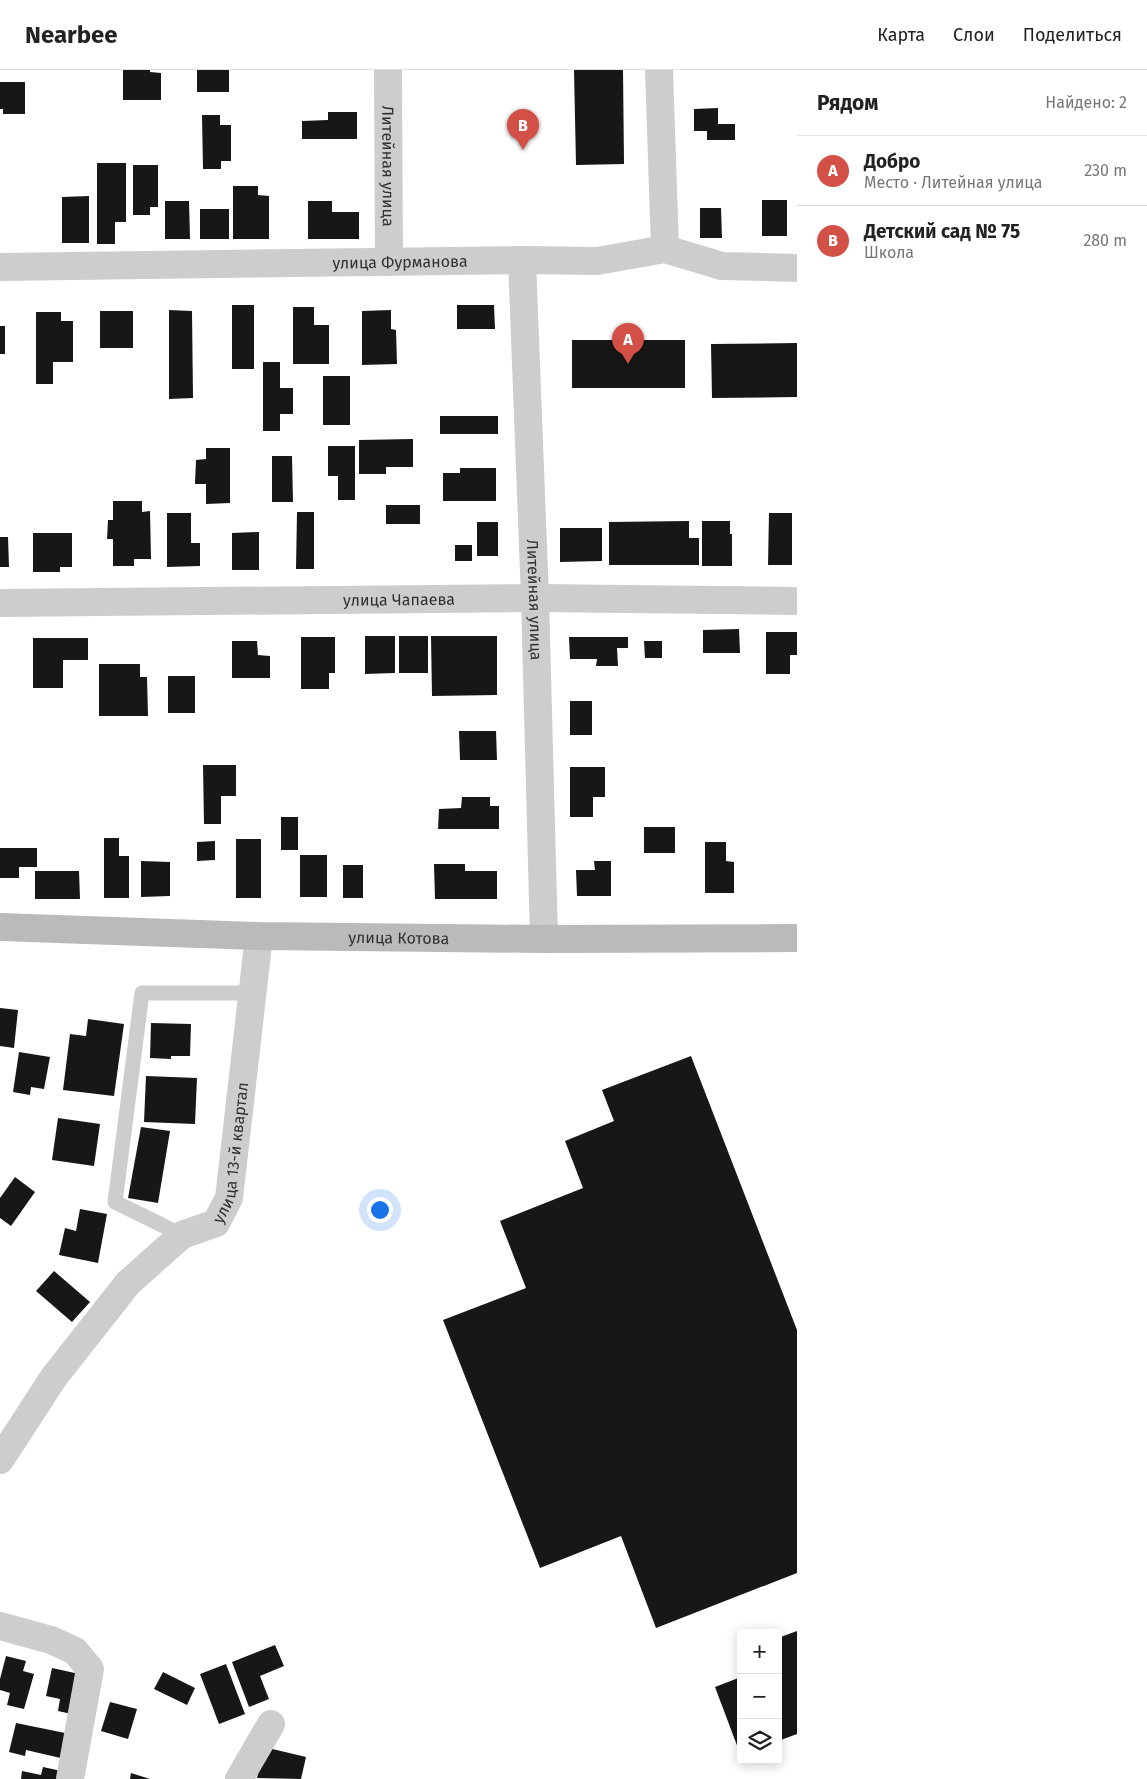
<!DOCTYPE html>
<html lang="ru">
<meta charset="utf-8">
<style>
:root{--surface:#fff;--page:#f2f2f2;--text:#222;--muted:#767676;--line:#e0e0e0;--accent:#d35047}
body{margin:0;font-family:"Fira Sans",sans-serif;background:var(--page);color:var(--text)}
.controls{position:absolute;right:15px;bottom:15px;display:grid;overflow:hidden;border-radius:5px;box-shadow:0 2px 12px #0003}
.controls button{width:45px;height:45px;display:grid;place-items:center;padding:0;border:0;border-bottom:1px solid var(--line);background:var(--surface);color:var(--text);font:25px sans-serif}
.you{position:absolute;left:379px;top:1139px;width:18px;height:18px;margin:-12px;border:4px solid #fff;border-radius:50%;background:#1a73e8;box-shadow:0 0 0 8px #1a73e833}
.badge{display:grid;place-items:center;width:32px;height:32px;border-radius:50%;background:var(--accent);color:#fff;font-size:16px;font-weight:700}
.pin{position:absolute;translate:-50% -41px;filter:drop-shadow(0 1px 2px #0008)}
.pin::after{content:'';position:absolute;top:26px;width:18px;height:15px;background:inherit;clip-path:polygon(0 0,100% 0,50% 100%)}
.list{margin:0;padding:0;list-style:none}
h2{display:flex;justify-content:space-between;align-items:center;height:65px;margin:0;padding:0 20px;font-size:21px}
h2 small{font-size:16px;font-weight:400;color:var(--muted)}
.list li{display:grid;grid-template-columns:32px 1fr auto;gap:15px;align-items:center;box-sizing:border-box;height:70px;padding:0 20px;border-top:1px solid var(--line)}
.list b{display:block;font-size:19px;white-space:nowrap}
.list p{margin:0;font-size:16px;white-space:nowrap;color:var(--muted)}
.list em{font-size:16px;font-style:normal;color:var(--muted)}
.icon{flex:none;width:28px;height:28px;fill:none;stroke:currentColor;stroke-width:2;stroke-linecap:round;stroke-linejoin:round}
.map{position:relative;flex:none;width:797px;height:1709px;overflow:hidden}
header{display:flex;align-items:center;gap:30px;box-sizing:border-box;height:70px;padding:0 25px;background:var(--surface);border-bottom:1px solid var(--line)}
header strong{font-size:24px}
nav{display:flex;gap:28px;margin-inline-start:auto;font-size:18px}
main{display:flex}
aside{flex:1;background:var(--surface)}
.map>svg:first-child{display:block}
</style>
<header>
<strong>Nearbee</strong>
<nav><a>Карта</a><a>Слои</a><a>Поделиться</a></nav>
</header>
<main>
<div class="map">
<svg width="797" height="1709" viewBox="0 0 797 1709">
<rect width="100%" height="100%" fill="#fff"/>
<g fill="#171717">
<polygon points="123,0 150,0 150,2 161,3 161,30 123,30"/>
<rect x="197" y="0" width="32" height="22"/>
<polygon points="574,0 623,0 624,94 576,95"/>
<polygon points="0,12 25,12 25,44 3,44 3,39 0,39"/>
<polygon points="718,38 718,54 735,54 735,70 707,70 707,61 694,61 694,39"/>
<polygon points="328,42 357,42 357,69 302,69 302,51 328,50"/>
<polygon points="202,45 220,45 220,55 231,55 231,91 221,91 221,99 203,99"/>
<polygon points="97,93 126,93 126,152 115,152 115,174 97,174"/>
<polygon points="133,95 158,95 158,137 150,137 150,145 133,145"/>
<polygon points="233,116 258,116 258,125 269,126 269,169 233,169"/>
<polygon points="89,126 89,173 62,173 62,127"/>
<rect x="762" y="130" width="25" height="36"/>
<polygon points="165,131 189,131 190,169 165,169"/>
<polygon points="308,131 332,131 332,142 359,142 359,169 308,169"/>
<polygon points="700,138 721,138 722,168 700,168"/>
<rect x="200" y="139" width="29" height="30"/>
<rect x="232" y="235" width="22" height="64"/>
<polygon points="457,235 494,235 495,259 457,259"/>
<polygon points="293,237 314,237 314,255 329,255 329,294 293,294"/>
<polygon points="169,240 192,241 193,328 169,329"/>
<polygon points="391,240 391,259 396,260 397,294 362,295 362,241"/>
<rect x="100" y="241" width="33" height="37"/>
<polygon points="36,242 61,242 61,251 73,251 73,292 53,292 53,314 36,314"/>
<rect x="0" y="256" width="5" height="28"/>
<rect x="572" y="270" width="113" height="48"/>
<polygon points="797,273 797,327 712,328 711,274"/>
<polygon points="263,292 280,292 280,318 293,318 293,344 280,344 280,361 263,361"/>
<rect x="323" y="306" width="27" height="49"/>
<rect x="440" y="346" width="58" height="18"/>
<polygon points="413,369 413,397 386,397 386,404 359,404 359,370"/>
<polygon points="328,376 355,376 355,430 338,430 338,406 328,406"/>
<polygon points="206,378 230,378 230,433 206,434 206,414 195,414 196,390 206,389"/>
<polygon points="272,386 292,386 293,432 272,432"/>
<polygon points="460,398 496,398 496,431 443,431 443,403 460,403"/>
<polygon points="113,431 142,431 142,442 150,441 151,489 134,489 134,496 113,496 113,469 107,469 108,450 113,450"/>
<rect x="386" y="435" width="34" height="19"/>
<polygon points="297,442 314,442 314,499 296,499"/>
<polygon points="167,443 191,443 191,473 200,473 200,496 167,497"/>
<polygon points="769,443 792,443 792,495 768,495"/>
<polygon points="689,451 689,468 699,468 699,495 609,495 609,452"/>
<polygon points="702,451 730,451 730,464 732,464 732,496 702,496"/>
<rect x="477" y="452" width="21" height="34"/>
<polygon points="560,458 602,458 602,491 560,492"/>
<polygon points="259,462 259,500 232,500 232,463"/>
<polygon points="33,463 72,463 72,497 60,497 60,502 33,502"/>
<polygon points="0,467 8,467 9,497 0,497"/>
<rect x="455" y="475" width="17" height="16"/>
<polygon points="739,559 740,583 703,583 703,560"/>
<polygon points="766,562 797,562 797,585 790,585 790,604 766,604"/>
<polygon points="365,566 395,566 395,603 365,604"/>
<rect x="399" y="566" width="29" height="37"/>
<polygon points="431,566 497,566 497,625 432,626"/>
<polygon points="301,567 335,567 335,603 329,603 329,619 301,619"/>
<polygon points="569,567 628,567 628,578 617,578 618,596 596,596 597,589 570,589"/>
<polygon points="33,568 88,568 88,590 63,590 63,618 33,618"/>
<polygon points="232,571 257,571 258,585 270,586 270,608 232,608"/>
<polygon points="644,571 662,571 662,588 645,588"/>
<polygon points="99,594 140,594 140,607 147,607 148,646 99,646"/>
<rect x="168" y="606" width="27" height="37"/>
<rect x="570" y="631" width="22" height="34"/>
<polygon points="459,661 496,661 497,690 460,690"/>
<polygon points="203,695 236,695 236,726 221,726 221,754 204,754"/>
<polygon points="570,697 605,697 605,727 593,727 593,747 570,747"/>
<polygon points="462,727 490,727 490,736 499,736 499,759 438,759 439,739 461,738"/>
<rect x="281" y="747" width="17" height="33"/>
<rect x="644" y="757" width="31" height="26"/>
<polygon points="104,768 119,768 119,786 129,786 129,828 104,828"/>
<rect x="236" y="769" width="25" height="59"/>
<polygon points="215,771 215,790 197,791 197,772"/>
<polygon points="705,772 726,772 726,791 734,792 734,823 705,823"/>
<polygon points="0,778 37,778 37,797 19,797 19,808 0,808"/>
<rect x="300" y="785" width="27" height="42"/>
<polygon points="141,791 170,792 170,826 141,827"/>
<polygon points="594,791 611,791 611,826 577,826 576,800 595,800"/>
<polygon points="434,794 465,794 465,801 497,801 497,829 435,829"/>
<rect x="343" y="795" width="20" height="33"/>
<polygon points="35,801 79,801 80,829 35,829"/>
<polygon points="0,938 18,940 14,978 0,976"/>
<polygon points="88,949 124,954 114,1026 63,1020 70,964 86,966"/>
<polygon points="151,953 191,954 190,986 171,986 171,989 150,988"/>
<polygon points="19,982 50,987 44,1019 31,1017 30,1025 13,1022"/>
<polygon points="691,986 797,1260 797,1503 656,1558 621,1466 540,1498 443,1250 526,1218 500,1151 583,1118 565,1071 614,1051 602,1020"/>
<polygon points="146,1006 197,1008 195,1054 144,1052"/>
<polygon points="58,1048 100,1054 94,1096 52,1090"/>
<polygon points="141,1057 170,1061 158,1133 128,1128"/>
<polygon points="15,1107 35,1122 11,1156 0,1148 0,1128"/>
<polygon points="80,1139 107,1144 98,1193 59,1185 65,1158 76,1161"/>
<polygon points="54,1201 90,1232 72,1252 36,1221"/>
<polygon points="797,1561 797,1664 778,1671 778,1568"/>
<polygon points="275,1575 284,1596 260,1606 269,1629 249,1637 232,1592"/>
<polygon points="6,1586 26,1591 23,1601 34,1604 24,1639 7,1635 10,1623 0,1620 0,1609"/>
<polygon points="226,1594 245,1644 219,1654 200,1604"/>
<polygon points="52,1598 84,1605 76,1645 58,1641 60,1629 46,1626"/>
<polygon points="163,1602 195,1618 187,1635 154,1619"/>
<polygon points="741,1607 741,1686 715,1617"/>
<polygon points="110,1632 137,1639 128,1669 101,1661"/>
<polygon points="16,1653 70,1664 65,1689 26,1680 25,1686 9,1682"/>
<polygon points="264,1677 306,1687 301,1709 257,1708"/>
<polygon points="43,1697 66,1702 64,1709 21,1709 22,1701 41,1705"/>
<polygon points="131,1703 150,1709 130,1709"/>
</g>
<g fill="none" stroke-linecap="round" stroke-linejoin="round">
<polyline stroke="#cdcdcd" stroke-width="15" points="182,1165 115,1132 142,923 251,923"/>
<g stroke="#cdcdcd" stroke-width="28">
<path id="s1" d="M388 0 389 192"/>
<polyline points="659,0 665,179"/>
<path id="s2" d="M522 190 535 528 544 869"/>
<path id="s3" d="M0 197 522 190 597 191 665 179 722 196 797 198"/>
<path id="s4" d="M0 533 535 528 797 531"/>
<path id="s5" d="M0 1390 54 1307 128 1213 182 1165 216 1153 229 1128 259 866"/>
<polyline points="0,1556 51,1570 75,1581 90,1599 70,1709"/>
<polyline points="239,1709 271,1654"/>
</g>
<path stroke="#bababa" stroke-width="28" id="s6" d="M0 857 259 866 544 869 797 868"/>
</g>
<g text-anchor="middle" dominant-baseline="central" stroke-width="5" stroke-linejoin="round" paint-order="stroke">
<g font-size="16" fill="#303030" stroke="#fff">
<text stroke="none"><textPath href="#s1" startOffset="96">Литейная улица</textPath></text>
<text stroke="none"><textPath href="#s3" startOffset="400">улица Фурманова</textPath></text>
<text stroke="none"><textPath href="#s4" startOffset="399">улица Чапаева</textPath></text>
<text stroke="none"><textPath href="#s2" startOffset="340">Литейная улица</textPath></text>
<text stroke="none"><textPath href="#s6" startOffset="399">улица Котова</textPath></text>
<text stroke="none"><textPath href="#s5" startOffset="400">улица 13-й квартал</textPath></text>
</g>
</g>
</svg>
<div class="controls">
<button>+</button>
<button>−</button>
<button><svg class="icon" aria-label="layers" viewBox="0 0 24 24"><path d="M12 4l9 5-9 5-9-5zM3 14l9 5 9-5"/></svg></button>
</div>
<div class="you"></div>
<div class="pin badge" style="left:628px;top:294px">A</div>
<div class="pin badge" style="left:523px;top:80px">B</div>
</div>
<aside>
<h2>Рядом<small>Найдено: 2</small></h2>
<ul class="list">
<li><span class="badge">A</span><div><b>Добро</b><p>Место · Литейная улица</p></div><em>230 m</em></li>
<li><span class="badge">B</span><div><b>Детский сад № 75</b><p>Школа</p></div><em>280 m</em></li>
</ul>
</aside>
</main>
